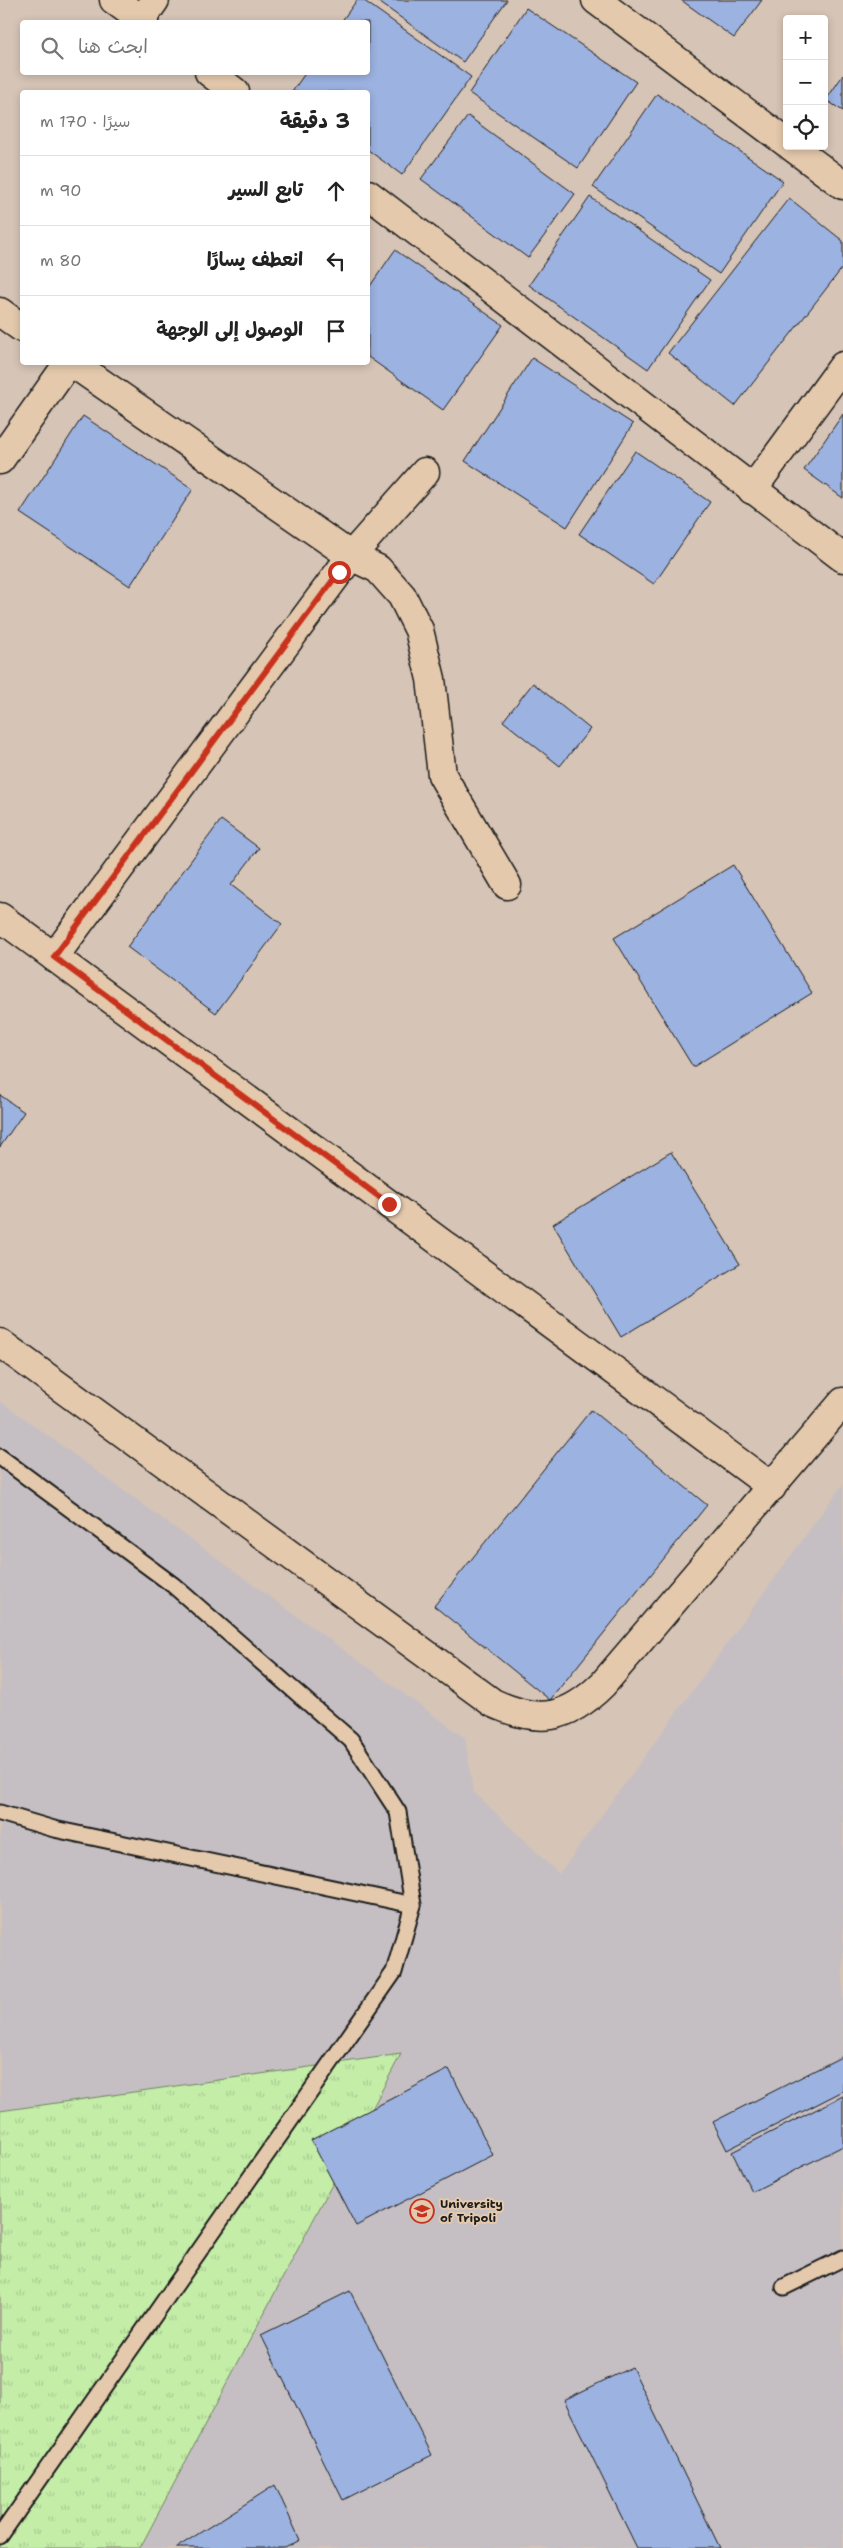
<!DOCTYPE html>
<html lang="ar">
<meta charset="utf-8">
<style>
:root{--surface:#fff;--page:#f6f6f6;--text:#222;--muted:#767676;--line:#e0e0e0}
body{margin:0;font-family:"Shantell Sans","Playpen Sans Arabic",sans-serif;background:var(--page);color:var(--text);direction:rtl}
.controls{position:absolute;right:15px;top:15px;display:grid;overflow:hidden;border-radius:5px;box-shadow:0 2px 8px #0003}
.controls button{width:45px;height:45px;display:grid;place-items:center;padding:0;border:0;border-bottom:1px solid var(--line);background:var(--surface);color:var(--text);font:25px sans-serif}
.stop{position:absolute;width:15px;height:15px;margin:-11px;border:4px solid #c8321e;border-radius:50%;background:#fff}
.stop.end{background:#c8321e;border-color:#fff;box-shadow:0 1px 5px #0008}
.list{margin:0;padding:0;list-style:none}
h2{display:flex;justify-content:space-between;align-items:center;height:65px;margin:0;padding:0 20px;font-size:21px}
h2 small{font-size:16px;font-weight:400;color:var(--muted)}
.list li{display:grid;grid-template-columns:32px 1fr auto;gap:15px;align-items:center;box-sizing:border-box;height:70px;padding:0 20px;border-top:1px solid var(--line)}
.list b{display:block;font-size:19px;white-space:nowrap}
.list em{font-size:16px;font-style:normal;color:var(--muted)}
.icon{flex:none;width:28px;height:28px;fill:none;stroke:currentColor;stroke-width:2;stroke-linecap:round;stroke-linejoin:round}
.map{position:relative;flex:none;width:843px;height:2548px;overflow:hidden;direction:ltr}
.search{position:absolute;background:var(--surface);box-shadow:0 2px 8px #0003;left:20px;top:20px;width:350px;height:55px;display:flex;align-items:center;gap:12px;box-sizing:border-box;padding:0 18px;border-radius:5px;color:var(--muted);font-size:19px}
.panel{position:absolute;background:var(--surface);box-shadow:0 2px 8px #0003;left:20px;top:90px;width:350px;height:275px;border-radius:5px;direction:rtl}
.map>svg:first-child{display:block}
</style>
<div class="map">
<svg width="843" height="2548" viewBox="0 0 843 2548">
<defs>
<pattern id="grass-tufts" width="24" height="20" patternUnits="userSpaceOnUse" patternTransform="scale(1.25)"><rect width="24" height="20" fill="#c4eda8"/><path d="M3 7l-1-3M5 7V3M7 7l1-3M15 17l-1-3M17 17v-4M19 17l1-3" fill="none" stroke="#a8cb90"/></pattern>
</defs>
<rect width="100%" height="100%" fill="#d6c4b6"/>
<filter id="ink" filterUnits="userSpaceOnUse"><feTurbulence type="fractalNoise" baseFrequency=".02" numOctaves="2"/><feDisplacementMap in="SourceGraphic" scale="10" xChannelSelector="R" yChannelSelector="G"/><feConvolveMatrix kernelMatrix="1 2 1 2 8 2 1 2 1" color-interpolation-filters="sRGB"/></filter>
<g filter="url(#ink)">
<polygon fill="#c5bfc3" points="0,1401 465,1738 473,1791 559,1874 843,1484 843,2548 0,2548"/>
<polygon fill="url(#grass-tufts)" stroke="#708462" points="401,2054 140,2548 0,2548 0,2111"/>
<g fill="#9cb2e0" stroke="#1c1c1c">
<polygon points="357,0 363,0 471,77 402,175 368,150 368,92 292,92 306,72 368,72 368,22 341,22"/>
<polygon points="376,0 507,0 463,62"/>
<polygon points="681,0 762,0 734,38"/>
<polygon points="526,8 636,82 578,168 469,93"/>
<polygon points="843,75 843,111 826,100"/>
<polygon points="657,94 783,181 719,274 593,187"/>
<polygon points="468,116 575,194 528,258 421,179"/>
<polygon points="590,197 710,280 648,369 529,285"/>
<polygon points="789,198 843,241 843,267 735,406 668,353"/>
<polygon points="395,250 503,325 443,410 368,357 368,289"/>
<polygon points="532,358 633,424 567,527 465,461"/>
<polygon points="843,414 843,498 804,470"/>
<polygon points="83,416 193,489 130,586 20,513"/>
<polygon points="635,451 710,502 654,584 579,534"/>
<polygon points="533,683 590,729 560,766 503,721"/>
<polygon points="221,820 259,848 231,885 282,924 216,1013 127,947"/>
<polygon points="733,865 812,993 693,1067 614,938"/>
<polygon points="0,1095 24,1112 0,1147"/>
<polygon points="671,1152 740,1264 621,1337 553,1224"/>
<polygon points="591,1410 707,1505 550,1700 434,1606"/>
<polygon points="843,2056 843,2091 727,2150 713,2122"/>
<polygon points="449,2069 493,2155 356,2226 311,2140"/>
<polygon points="843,2096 843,2146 752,2192 732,2152"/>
<polygon points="350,2291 432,2455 343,2500 261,2335"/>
<polygon points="632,2367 720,2548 637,2548 564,2400"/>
<polygon points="275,2485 300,2540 285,2548 176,2548"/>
</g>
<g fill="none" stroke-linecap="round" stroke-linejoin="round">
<g stroke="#1c1c1c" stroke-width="19">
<g id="lane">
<polyline points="0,1457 173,1585 351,1740 398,1812 413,1905 394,1972 0,2536"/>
<polyline points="0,1813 54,1829 413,1905"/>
<polyline points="784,2287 843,2258"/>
</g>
</g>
<g stroke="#1c1c1c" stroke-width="31">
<g id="street">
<polyline points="114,0 144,22"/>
<polyline points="596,0 787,143"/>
<polyline points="141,20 155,0"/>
<polyline points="209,72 235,92"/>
<polyline points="791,146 843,185"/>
<polyline points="368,194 843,558"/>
<polyline points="0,312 22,328"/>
<polyline points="71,362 351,556 378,569 402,596 419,630 431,679 442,775 507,885"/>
<polyline points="0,460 69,362"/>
<polyline points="752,490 843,366"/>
<polyline points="0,917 772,1487"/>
<polyline points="54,957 351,556 425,472"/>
<path d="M0 1343 493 1703C539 1724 567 1720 603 1684L843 1402"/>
</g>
</g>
<use href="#lane" stroke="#e4c9ac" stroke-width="15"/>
<use href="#street" stroke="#e4c9ac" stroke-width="28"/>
</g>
</g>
<g fill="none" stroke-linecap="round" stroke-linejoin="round" filter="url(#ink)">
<polyline stroke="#c8321e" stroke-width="6" points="339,572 54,957 389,1204"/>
</g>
<defs>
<g id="university-ring" transform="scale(1.25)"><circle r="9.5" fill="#e4c9ac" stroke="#c8321e" stroke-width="1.5"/><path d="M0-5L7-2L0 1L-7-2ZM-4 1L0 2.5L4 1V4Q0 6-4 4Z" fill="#c8321e"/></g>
</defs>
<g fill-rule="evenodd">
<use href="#university-ring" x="422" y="2211"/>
</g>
<g text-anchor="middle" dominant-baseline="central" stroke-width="4" stroke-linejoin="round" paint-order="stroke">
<g font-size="12" font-weight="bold" fill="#1c1c1c" stroke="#e4c9ac" text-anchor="start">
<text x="440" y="2204">University<tspan x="440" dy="14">of Tripoli</tspan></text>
</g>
</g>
</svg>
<div class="controls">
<button>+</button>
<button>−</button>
<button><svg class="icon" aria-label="locate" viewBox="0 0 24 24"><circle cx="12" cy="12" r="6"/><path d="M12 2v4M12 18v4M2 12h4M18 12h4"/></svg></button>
</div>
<div class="stop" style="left:339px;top:572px"></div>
<div class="stop end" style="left:389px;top:1204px"></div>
<div class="search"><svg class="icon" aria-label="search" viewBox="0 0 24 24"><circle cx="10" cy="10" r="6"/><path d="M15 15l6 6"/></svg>ابحث هنا</div>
<section class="panel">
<h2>3 دقيقة<small>سيرًا · 170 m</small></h2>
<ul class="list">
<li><svg class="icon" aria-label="ahead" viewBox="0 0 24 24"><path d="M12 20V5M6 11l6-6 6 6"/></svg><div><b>تابع السير</b></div><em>90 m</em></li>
<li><svg class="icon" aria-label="left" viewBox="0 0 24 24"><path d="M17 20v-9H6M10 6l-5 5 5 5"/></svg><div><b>انعطف يسارًا</b></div><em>80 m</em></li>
<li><svg class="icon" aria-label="arrive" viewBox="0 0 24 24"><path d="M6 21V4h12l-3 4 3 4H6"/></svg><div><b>الوصول إلى الوجهة</b></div></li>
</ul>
</section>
</div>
